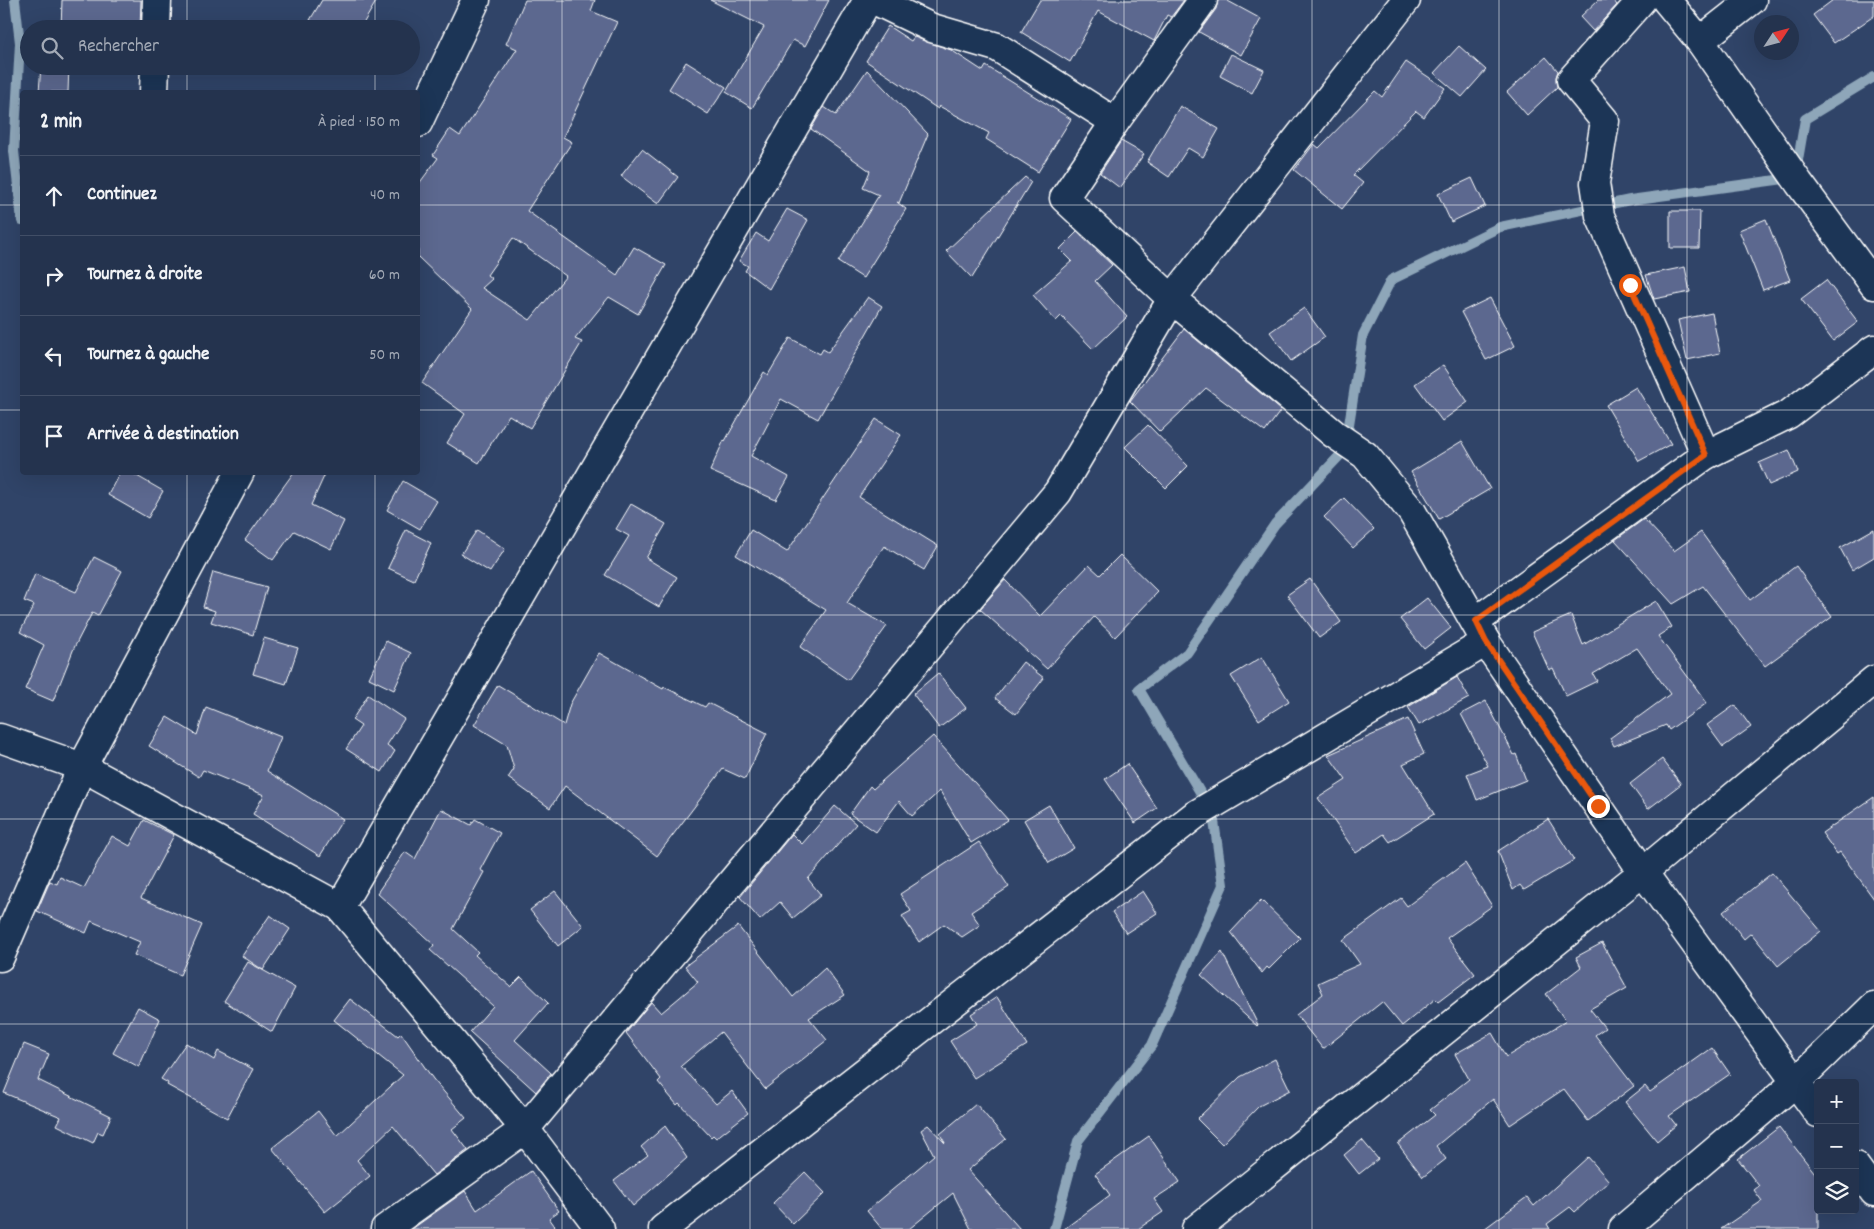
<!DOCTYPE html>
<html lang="fr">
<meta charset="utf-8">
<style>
:root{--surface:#24334e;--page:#303f58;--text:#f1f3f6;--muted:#a3aab6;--line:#414e66}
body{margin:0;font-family:Dekko,sans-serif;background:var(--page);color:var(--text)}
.controls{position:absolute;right:15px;bottom:15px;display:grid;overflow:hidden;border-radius:5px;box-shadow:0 5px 20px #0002}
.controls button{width:45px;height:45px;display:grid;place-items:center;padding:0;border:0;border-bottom:1px solid var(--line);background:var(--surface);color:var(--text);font:25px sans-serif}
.compass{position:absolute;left:1754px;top:15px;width:45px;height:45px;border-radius:50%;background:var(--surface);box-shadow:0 5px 20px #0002;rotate:54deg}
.stop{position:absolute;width:15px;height:15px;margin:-11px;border:4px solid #ea580c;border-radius:50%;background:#fff}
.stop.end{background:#ea580c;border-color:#fff;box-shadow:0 1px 5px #0008}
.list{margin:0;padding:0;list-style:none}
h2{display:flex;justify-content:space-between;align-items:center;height:65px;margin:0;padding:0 20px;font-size:21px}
h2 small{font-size:16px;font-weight:400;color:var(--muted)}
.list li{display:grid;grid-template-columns:32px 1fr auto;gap:15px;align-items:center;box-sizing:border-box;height:80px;padding:0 20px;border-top:1px solid var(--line)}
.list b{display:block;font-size:19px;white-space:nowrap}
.list em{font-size:16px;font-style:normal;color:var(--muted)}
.icon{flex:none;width:28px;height:28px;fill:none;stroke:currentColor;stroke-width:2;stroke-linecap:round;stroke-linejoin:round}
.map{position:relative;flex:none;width:1874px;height:1229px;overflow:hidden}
.search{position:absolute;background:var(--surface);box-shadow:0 5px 20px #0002;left:20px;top:20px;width:400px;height:55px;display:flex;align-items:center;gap:12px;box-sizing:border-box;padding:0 18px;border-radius:28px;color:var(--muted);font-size:19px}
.panel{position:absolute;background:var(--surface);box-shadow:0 5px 20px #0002;left:20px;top:90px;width:400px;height:385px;border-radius:5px}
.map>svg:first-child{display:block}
</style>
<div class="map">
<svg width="1874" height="1229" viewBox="0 0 1874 1229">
<rect width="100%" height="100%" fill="#304468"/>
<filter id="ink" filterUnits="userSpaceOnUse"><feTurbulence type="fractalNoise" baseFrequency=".02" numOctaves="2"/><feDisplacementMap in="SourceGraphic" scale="10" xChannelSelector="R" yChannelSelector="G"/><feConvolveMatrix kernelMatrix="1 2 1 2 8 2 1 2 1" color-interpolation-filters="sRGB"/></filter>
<g filter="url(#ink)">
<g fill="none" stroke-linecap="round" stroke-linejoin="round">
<g stroke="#8ea6b9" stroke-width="10">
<polyline points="15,0 20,43 14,151 22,221"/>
<polyline points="1054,1229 1078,1141 1152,1045 1223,885 1213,814 1139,689 1187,653 1275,524 1345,450 1363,335 1391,280 1500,227 1630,200 1784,179 1798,160 1805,119 1874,77"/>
</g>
</g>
<g fill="#5b688f" stroke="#fff" fill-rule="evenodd">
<polygon points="62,0 141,0 140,29 61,29"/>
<polygon points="322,0 377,0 360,29 324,29 310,20"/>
<path d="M525 0H595L591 11 617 22 563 137 572 142 527 211 617 275 634 247 666 265 638 314 609 297 575 339 582 342 530 428 509 415 479 463 447 443 465 414 422 383 472 309 418 257V185L438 158 433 155 450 129 460 136 517 49 506 44ZM513 238 566 276 530 320 482 288 492 279 487 275Z"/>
<polygon points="710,0 829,0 805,46 793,40 752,108 726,92 764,27"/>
<polygon points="1040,0 1184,0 1171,17 1167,15 1154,41 1098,11 1070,62 1021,32"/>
<polygon points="1218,0 1226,0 1261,19 1241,55 1199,32 1216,9"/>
<polygon points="1598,0 1613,0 1617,5 1593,31 1580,17"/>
<polygon points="1833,0 1874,0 1874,16 1834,43 1813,15"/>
<polygon points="888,26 911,41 914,37 951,50 983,71 986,66 1071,119 1038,172 986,139 989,133 939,106 938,109 866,61"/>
<polygon points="1459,46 1486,70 1462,97 1434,73"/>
<polygon points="1231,54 1264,70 1252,93 1220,76"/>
<polygon points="1546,57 1558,71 1556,77 1557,87 1527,115 1507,92"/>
<polygon points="686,62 726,87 708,114 669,89"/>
<polygon points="1406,62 1445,88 1424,117 1416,111 1353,175 1363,183 1342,209 1294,170 1314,144 1319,148 1375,91 1382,97"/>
<polygon points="41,66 69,66 68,92 39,92"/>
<polygon points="867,70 928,134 899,203 897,202 906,209 863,278 838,262 879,195 863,188 870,171 811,129 824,107 836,115"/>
<polygon points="1180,106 1219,129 1203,157 1188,148 1169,177 1147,162"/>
<polygon points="1121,141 1144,154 1120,188 1100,173"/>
<polygon points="642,149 678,177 658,204 621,176"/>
<polygon points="1025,177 1031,182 972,278 946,251"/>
<polygon points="1472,178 1485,206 1451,222 1438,194"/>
<polygon points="787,209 808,220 769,289 745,271 748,266 739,261 756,233 768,241"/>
<polygon points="1670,211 1700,211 1699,248 1670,248"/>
<polygon points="1766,219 1790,280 1763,290 1739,230"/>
<polygon points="1077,232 1112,265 1095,281 1127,317 1093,349 1061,316 1056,321 1033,295 1072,261 1060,249"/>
<polygon points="1685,267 1690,292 1654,299 1646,275"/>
<polygon points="1826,280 1858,322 1833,341 1801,299"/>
<polygon points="868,297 882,306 818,419 781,399 751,456 789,477 776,500 710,471 724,440 725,441 764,372 768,375 790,338 820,354 823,349 828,352"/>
<polygon points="1490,298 1515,346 1486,360 1461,312"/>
<polygon points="1304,308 1325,337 1291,361 1270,332"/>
<polygon points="1712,313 1720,353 1687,360 1678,320"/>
<polygon points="1184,329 1281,410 1265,432 1206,388 1160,432 1130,401"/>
<polygon points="1443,365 1468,402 1442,421 1415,384"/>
<polygon points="1636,387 1671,444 1639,461 1606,405"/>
<polygon points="876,419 901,435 859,497 938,546 924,570 884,546 847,603 887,626 848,680 800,647 826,610 736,555 751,530 787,552"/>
<polygon points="1148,425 1188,466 1166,488 1125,447"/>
<polygon points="1462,441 1490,489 1439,519 1411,472"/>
<polygon points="1789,450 1798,472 1769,485 1759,463"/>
<polygon points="120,472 130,472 163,491 148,518 108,495"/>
<polygon points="294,472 326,472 311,505 344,521 331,549 294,531 273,560 245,540"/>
<polygon points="403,481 437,501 420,529 387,510"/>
<polygon points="1344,498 1374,529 1353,548 1324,517"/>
<polygon points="631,504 666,524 646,558 677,577 659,607 605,575 629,536 616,529"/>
<polygon points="1644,519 1674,551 1701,532 1750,600 1796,566 1832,617 1765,666 1703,586 1673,604 1615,540"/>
<polygon points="1874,529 1874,557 1852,570 1840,548"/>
<polygon points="406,530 431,543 414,580 388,568"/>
<polygon points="477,530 505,549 490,572 461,554"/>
<polygon points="1120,555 1158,592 1115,637 1094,617 1047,669 980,609 1005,580 1040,616 1089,565 1100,575"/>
<polygon points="94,557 122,571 98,616 92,613 74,648 53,701 25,689 44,645 20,632 34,605 24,601 35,574 76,592"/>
<polygon points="213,572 267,587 253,635 211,622 215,611 203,607"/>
<polygon points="1310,579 1341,622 1319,638 1287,595"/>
<polygon points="1427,598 1451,628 1424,649 1400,619"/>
<polygon points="1656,601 1672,627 1658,636 1707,703 1669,730 1666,725 1614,746 1610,738 1670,694 1637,648 1593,674 1597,681 1566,696 1553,668 1549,670 1532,632 1571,615 1583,645"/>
<polygon points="264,638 298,648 286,684 253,674"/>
<polygon points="386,641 411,653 394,690 369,678"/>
<polygon points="599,653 663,689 664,687 705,707 708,703 767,733 745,779 723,769 657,856 565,786 550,808 508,778 514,769 507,745 474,725 498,685 564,725 570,704"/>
<polygon points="1262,657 1289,701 1259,720 1231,676"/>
<polygon points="1023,662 1044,678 1016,714 995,698"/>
<polygon points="938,673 966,708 939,728 913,694"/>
<polygon points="1457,677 1469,698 1419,725 1408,707"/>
<polygon points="368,695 404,719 387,745 395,751 382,772 346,749 361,726 352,720"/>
<polygon points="1486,701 1514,755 1516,754 1526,780 1477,800 1467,774 1488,766 1461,714"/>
<polygon points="1735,705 1751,727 1723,747 1707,725"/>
<polygon points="206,707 281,737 267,771 343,819 320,856 253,814 264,795 203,770 199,777 149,746 167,717 197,735"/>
<polygon points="1408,719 1424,754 1403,764 1434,814 1390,842 1384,834 1356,853 1318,798 1346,780 1328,755"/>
<polygon points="933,736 1008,820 971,843 940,791 912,816 899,801 876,832 850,814 870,786 873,789"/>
<polygon points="1662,759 1681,784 1648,809 1630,784"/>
<polygon points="1127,764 1157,808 1135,823 1105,779"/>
<polygon points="1874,797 1874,899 1840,852 1837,854 1822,833"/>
<polygon points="1049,805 1074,848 1049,863 1024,820"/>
<polygon points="835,806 856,824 808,879 821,895 793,918 780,902 760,920 740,897 792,834 802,844"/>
<polygon points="441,809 471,825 475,819 500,833 480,870 484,872 453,929 478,952 475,955 511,987 521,977 548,1003 515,1040 551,1073 536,1092 470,1032 493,1006 430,950 434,945 377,893 405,852 415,859"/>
<polygon points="1548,819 1574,860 1524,890 1520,885 1513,890 1498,851"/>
<polygon points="144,820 174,835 141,898 202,925 180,975 134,955 140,942 91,921 86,933 37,911 50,881 57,884 60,877 84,888 112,836 130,846"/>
<polygon points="979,842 1009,887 971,912 980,925 962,937 944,924 919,942 902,916 911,911 900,894"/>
<polygon points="1465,863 1492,906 1447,938 1475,974 1438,1002 1435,999 1402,1026 1382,1002 1323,1049 1296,1015 1323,994 1318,983 1360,964 1343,940 1401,898 1407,906"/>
<polygon points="1772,873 1821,931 1778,966 1751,933 1744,939 1723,912"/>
<polygon points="555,891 583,926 558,946 530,910"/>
<polygon points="1143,891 1157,913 1126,933 1112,912"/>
<polygon points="1261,900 1300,938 1269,969 1267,967 1262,973 1231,932"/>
<polygon points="270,915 290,929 263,970 242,956"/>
<polygon points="738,926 793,997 825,968 845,995 809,1018 827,1040 765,1089 721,1032 681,1066 716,1104 732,1091 748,1113 716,1138 713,1135 711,1137 679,1103 677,1105 658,1082 661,1079 626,1033 651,1002 661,1013 698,982 685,966"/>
<polygon points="1602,943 1627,988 1590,1009 1605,1028 1595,1035 1634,1086 1588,1121 1564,1089 1510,1125 1493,1099 1436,1146 1446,1159 1423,1177 1398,1144 1435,1115 1430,1110 1469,1079 1455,1054 1492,1033 1506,1057 1566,1021 1546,994 1581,967 1576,957"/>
<polygon points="1222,952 1258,1025 1257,1026 1201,975"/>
<polygon points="248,962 295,988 272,1032 224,1001"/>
<polygon points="997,997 1027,1045 974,1078 950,1041 977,1024 971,1014"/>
<polygon points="350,999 398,1036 401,1033 433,1079 466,1118 452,1129 468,1150 434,1175 393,1126 357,1160 370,1176 325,1212 272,1148 318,1111 337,1136 403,1075 334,1020"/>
<polygon points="138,1007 160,1019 139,1067 113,1053"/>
<polygon points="186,1043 214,1060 218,1051 253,1069 227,1118 167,1085 168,1083 161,1079"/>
<polygon points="24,1044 49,1054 38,1080 111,1116 103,1134 98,1132 93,1143 57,1125 61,1117 4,1093"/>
<polygon points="1712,1048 1730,1074 1669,1116 1676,1125 1657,1141 1625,1102 1645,1086 1650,1092"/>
<polygon points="1275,1059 1290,1090 1259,1106 1222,1144 1197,1119 1240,1077"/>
<polygon points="976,1104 1006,1139 968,1170 1020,1229 971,1229 953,1193 909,1229 882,1229 867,1211 934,1155 921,1130 928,1125 945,1143 940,1134"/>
<polygon points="665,1126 687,1158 633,1206 614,1181 648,1155 641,1147"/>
<polygon points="1779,1127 1818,1177 1818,1229 1721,1229 1762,1201 1754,1190 1759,1186 1738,1159"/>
<polygon points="1149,1136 1180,1182 1154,1199 1163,1212 1138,1229 1064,1229 1110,1195 1095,1174"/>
<polygon points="1362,1140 1378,1159 1359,1174 1344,1155"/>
<polygon points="1588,1157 1609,1181 1575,1212 1570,1207 1547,1224 1550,1229 1484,1229 1527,1197 1534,1206"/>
<polygon points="531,1171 559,1211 549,1218 557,1229 412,1229 465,1191 477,1210"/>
<polygon points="805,1172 825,1193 793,1224 773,1203"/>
</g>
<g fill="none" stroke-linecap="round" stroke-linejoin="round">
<g stroke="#fff" stroke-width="31">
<g id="minor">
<polyline points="874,0 932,28 997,47 1115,122"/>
<polyline points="1203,0 1115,122 1064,198 1172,299 1334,434 1365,455 1412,512 1486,642 1643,872 1818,1113"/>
<polyline points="1642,0 1571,80 1605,121 1595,183 1600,216 1706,455"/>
<polyline points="1666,0 1700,41 1799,183 1874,285"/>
<polyline points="156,29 157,0"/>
<polyline points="1700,41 1752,0"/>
<polyline points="154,92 155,66"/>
<polyline points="418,123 476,0"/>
<polyline points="1476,621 1706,455 1789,414 1874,349"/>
<polyline points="0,738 82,767 340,907 525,1129 600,1229"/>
<polyline points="340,907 868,0"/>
<polyline points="0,957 82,767 240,472"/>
<polyline points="1855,1166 1874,1192"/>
<polyline points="385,1229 525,1129 1058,492 1172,299 1406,0"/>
<polyline points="663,1229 1195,815 1486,642"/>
<polyline points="1196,1229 1643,872 1874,680"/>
<polyline points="1623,1229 1796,1082 1874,1006"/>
</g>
</g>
<use href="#minor" stroke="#1d3557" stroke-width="28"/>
</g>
</g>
<g fill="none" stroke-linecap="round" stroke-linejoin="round" filter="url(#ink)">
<polyline stroke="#ea580c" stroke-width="6" points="1598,806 1486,642 1476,621 1706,455 1630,285"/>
</g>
<path fill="none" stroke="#fff" stroke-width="1" stroke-opacity="0.55" d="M187 0V29M375 0V29M562 0V1229M750 0V1229M937 0V1229M1124 0V1229M1312 0V1229M1499 0V1229M1687 0V1229M187 66V92M375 66V92M0 205H22M418 205H1874M0 410H22M418 410H1874M187 472V1229M375 472V1229M0 615H1874M0 819H1874M0 1024H1874"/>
</svg>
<div class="controls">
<button>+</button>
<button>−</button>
<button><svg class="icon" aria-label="layers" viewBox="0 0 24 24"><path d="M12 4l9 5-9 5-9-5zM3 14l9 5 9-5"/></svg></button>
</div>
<svg class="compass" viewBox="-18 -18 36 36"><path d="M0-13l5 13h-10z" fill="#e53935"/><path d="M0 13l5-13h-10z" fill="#a3aab6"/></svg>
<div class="stop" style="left:1630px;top:285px"></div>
<div class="stop end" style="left:1598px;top:806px"></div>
<div class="search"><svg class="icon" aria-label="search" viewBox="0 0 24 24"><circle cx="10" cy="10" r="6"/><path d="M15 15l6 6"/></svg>Rechercher</div>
<section class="panel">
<h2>2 min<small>À pied · 150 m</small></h2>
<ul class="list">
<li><svg class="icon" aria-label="ahead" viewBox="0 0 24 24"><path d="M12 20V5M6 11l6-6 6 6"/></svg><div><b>Continuez</b></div><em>40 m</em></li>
<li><svg class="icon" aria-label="right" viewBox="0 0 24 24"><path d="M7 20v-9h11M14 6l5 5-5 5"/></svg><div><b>Tournez à droite</b></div><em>60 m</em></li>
<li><svg class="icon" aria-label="left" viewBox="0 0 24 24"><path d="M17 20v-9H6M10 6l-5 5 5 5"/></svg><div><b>Tournez à gauche</b></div><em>50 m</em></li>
<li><svg class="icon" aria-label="arrive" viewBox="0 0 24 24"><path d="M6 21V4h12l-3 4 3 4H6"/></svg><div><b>Arrivée à destination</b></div></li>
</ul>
</section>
</div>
